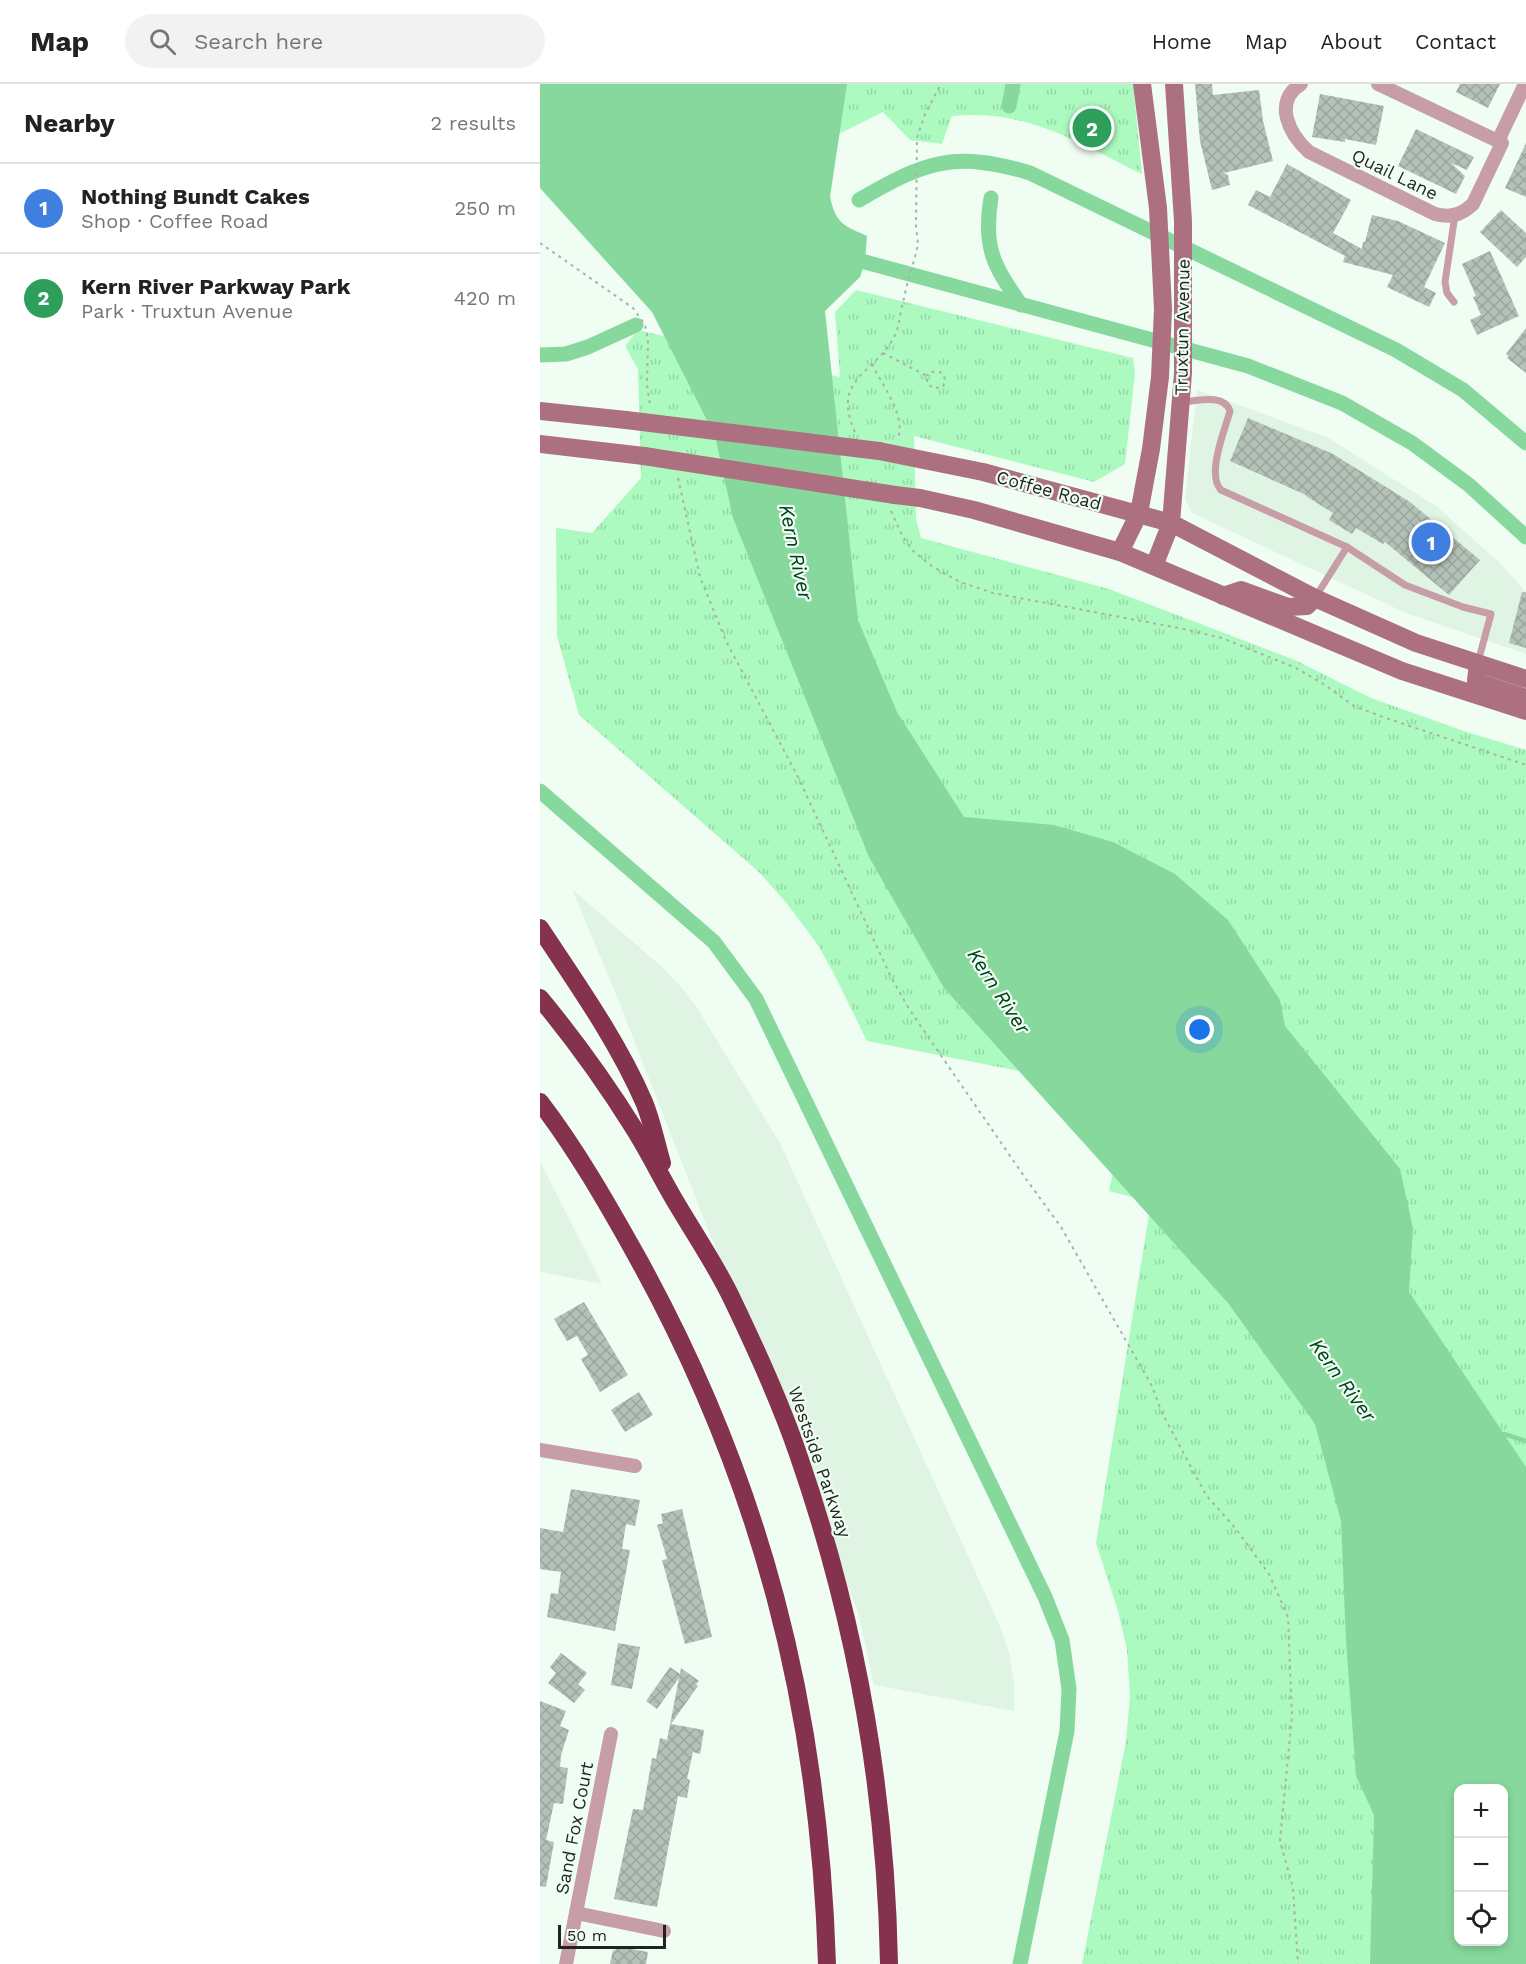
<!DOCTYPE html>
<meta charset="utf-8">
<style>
:root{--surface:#fff;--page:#f2f2f2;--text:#222;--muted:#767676;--line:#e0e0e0;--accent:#c53a6f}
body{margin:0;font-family:"Work Sans",sans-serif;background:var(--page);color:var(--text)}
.controls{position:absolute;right:18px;bottom:18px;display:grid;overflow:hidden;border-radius:12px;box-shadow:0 3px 9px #0003}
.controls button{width:54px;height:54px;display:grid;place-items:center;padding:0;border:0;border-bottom:2px solid var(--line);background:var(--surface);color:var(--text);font:30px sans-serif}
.scale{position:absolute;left:18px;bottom:15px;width:108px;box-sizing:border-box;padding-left:6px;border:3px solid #1f2420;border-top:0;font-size:16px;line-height:21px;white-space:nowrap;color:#1f2420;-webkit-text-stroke:4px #f0fdf3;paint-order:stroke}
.you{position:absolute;left:660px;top:946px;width:21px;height:21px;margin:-15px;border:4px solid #fff;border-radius:50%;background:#1a73e8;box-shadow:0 0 0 9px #1a73e833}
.badge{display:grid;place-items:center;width:39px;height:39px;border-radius:50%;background:var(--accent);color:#fff;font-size:20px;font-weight:700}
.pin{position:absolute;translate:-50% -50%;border:3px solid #fff;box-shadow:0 2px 6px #0006}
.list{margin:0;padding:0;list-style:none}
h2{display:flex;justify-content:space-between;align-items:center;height:78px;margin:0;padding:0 24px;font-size:26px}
h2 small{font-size:20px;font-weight:400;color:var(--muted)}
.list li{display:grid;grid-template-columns:39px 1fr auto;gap:18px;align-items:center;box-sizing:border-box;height:90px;padding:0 24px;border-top:2px solid var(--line)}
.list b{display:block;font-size:22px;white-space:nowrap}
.list p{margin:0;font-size:20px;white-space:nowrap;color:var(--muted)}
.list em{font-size:20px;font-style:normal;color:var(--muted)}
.icon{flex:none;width:33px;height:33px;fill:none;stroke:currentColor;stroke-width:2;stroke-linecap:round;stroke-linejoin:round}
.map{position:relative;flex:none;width:986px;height:1880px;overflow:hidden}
header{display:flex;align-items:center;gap:36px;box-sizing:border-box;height:84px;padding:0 30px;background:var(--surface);border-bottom:2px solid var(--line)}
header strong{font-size:28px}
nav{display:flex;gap:33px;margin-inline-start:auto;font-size:21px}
.search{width:420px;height:54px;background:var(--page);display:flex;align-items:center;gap:15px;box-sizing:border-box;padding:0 21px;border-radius:33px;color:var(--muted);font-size:22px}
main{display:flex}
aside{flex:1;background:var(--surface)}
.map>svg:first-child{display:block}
</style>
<header>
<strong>Map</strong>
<div class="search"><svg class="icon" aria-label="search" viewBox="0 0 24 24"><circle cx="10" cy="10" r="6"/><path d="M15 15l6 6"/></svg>Search here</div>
<nav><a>Home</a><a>Map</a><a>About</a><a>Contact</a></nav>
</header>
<main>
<aside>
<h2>Nearby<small>2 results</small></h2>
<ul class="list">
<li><span class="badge" style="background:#3f7fe0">1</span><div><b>Nothing Bundt Cakes</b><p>Shop · Coffee Road</p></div><em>250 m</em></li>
<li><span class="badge" style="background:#2e9e5b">2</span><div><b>Kern River Parkway Park</b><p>Park · Truxtun Avenue</p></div><em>420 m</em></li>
</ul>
</aside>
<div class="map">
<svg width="986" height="1880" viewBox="0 0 986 1880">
<defs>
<pattern id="grass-tufts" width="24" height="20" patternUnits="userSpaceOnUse" patternTransform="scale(1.5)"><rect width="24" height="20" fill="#acfac0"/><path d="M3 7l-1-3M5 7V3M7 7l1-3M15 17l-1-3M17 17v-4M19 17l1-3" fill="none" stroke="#94d6a5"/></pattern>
<pattern id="building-cross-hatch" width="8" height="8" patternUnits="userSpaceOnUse" patternTransform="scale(1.5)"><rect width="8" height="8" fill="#b4c1b7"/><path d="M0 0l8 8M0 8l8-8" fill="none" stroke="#9aa69d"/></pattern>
</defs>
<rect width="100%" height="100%" fill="#f0fdf3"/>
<g fill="#e0f4e4">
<polygon points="657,306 787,353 896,422 961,480 986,508 986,570 866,529 652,429 645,415"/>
<polygon points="32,805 122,883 141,903 156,922 240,1059 459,1540 469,1569 474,1599 474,1627 334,1601 318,1528 75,908"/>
<polygon points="0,1077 62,1200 0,1188"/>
</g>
<g fill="url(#grass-tufts)" fill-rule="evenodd">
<path d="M267 0H593L602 90C536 58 489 25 412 32L402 60 370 56 343 28 256 71Z"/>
<path d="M316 206 593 274 595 289 585 380 554 398 374 352 376 435 381 454 569 505 755 576 831 614 924 647 986 666V1880H542L586 1657 590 1612 587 1566 578 1527 556 1459 611 1118 569 1107 590 1009 327 957 295 892 278 861 248 821 220 789 39 631 17 552 16 444 52 449 101 394 98 285 85 262 98 246 300 293 295 228ZM918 1704H964V1858H918Z"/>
</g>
<path fill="#87d89d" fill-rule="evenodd" d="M0 0H307L290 113C296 140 303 141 327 152L325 178 320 193 285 227 318 536 357 628 424 733 514 741 573 758 635 790 688 836 740 916 745 942 860 1085 873 1144 869 1208 986 1383V1880H830L834 1731 816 1692 806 1557 801 1437 775 1340 688 1219 404 904 329 773 193 434 175 352 112 228 0 104ZM918 1704H964V1858H918Z"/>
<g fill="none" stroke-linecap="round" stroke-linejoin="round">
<polyline stroke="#87d89d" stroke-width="4.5" points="964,1350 986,1357"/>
<g stroke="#87d89d" stroke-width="15">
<polyline points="469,22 473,0"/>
<path d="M451 114C443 163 453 181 481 221"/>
<path d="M319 116C384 78 414 66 490 89L856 266 923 306 986 359"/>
<polyline points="325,178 708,282 802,319 872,359 929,401 986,453"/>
<polyline points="0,271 26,270 48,263 96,241"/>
<polyline points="0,707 174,858 216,915 505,1513 522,1556 529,1605 527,1647 480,1880"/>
</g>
</g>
<g fill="url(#building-cross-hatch)">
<polygon points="655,0 672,0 673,11 719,6 723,37 733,77 684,89 688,91 690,101 672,106 660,57"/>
<polygon points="920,0 960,0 948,24 916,8"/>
<polygon points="780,10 844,22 836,61 805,55 805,58 772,53"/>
<polygon points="876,45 934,73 927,86 911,79 925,92 916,110 858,82"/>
<polygon points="986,59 986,113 965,104"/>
<polygon points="747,80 811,116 793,149 822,165 823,158 825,158 832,131 858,137 905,159 884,203 896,209 889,223 847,203 853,191 803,178 805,172 708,121 716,106 730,113"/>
<polygon points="961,126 986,149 986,173 977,183 940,148"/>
<polygon points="950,167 979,232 937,251 930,236 941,231 933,213 936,212 922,180"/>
<polygon points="986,244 986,289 967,274 969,272 966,270"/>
<polygon points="708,334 793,370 870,418 940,476 909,511 845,458 843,460 816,444 812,450 789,436 793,429 766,412 766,411 690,377"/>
<polygon points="982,508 986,508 986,564 969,559"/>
<polygon points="44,1218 88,1291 60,1308 41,1275 48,1271 37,1252 27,1257 14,1235"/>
<polygon points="99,1308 113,1331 85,1348 71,1326"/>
<polygon points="31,1405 100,1416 95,1442 86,1440 82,1465 90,1466 75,1547 7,1533 11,1509 18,1510 21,1488 0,1485 0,1444 23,1448"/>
<polygon points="142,1425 172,1553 145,1560 122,1476 127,1475 117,1441 123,1439 121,1430"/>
<polygon points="78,1559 100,1563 92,1605 71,1601"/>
<polygon points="21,1569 47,1589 38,1600 45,1606 34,1619 8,1599 16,1589 10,1583"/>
<polygon points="130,1583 140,1590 141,1584 159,1597 156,1600 158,1602 131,1640 164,1646 160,1670 153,1668 147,1695 150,1696 147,1714 138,1712 117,1823 74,1815 93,1725 103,1726 112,1674 116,1675 120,1654 127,1656 139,1594 117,1625 106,1617"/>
<polygon points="0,1617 26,1627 20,1642 29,1646 21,1671 20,1683 28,1684 23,1720 14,1719 6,1756 14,1758 6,1803 0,1802"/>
<polygon points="76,1862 108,1868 106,1880 70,1880 73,1866 75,1867"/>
</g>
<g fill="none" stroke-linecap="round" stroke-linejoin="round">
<g stroke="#a7b2aa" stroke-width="2" stroke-dasharray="3 4.5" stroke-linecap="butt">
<polyline points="0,159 93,224 105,241 108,256 107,301 110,321"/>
<polyline points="343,269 387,292 387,299 393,304 403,303 405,297 404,291 400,288 390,288 387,292"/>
<path d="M332 280C342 301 366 331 358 355"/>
<path d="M315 348C289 290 341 290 357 246 360 236 361 224 364 214 367 199 372 184 376 169L378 160 376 142 377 54 385 30 401 0"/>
<polyline points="138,394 160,493 186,557 258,693 351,893 369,925 486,1095 521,1143 612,1302 622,1329 666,1411 696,1445 729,1490 748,1533 752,1632 740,1757 753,1804 758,1880"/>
<polyline points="351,427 362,451 372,466 393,483 420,498 453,509 644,545 682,554 756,584 785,601 814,622 843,633 986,681"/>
</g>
<g stroke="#c79da8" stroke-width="7">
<polyline points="914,218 907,209 905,198 915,131"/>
<path d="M642 318C657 317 684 309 690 327 685 346 666 390 681 406L807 463 865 501 923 523 951 530 938 578"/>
<polyline points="775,514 807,463"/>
</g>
<g stroke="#c79da8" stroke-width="14">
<path d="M761 0C732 18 750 51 769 68L895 130C911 134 921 131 933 120L962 59 838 0"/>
<polyline points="958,57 985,0"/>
<polyline points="0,1366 95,1382"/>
<polyline points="36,1829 124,1847"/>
<polyline points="26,1880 71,1650"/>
</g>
<g stroke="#ac7081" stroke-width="18">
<polyline points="0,327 86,336"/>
<polyline points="0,360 104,372"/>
<polyline points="339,367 443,388 631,439 775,514 876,559 986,595"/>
<polyline points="355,411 380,414 434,426 580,468 862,587 986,627"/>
<polyline points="580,468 599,429 611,365 620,293 623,225 618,124 602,0"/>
<polyline points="614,482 631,439 643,289 643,137 634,0"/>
<polyline points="683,512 701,506 748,523 767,522 775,514"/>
<polyline points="938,580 936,596 941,599 986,614"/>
</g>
<g stroke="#84324e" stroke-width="18">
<path d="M0 844C37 900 77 956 104 1018 112 1037 116 1059 122 1079"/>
<path d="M0 914C34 955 67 1001 95 1046 108 1067 119 1089 131 1110 151 1145 175 1179 192 1215 216 1265 240 1317 258 1370 315 1534 346 1706 349 1880"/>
<path d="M0 1018C36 1065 67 1119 96 1171 221 1396 279 1623 287 1880"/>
</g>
<g stroke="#ac7081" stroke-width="18">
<polyline points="86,336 339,367"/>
<polyline points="104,372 355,411"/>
</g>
</g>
<g text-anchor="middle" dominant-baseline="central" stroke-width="4.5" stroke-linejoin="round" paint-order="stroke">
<g font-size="18" fill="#1f2420" stroke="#f0fdf3">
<text transform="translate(855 90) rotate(26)">Quail Lane</text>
<text transform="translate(642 243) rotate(-89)">Truxtun Avenue</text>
<text transform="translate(509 406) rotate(15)">Coffee Road</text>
<text transform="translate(280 1378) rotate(71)">Westside Parkway</text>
<text transform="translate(34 1744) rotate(-79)">Sand Fox Court</text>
</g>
<g font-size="20" font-style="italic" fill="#00401b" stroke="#f0fdf3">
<text transform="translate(256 468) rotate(78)">Kern River</text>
<text transform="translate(459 907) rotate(57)">Kern River</text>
<text transform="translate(803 1296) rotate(54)">Kern River</text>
</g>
</g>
</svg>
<div class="controls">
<button>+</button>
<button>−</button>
<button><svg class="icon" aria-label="locate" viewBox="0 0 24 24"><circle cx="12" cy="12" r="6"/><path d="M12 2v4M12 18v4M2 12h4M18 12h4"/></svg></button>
</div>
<div class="scale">50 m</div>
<div class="you"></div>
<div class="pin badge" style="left:891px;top:458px;background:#3f7fe0">1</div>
<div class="pin badge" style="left:552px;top:44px;background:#2e9e5b">2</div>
</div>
</main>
